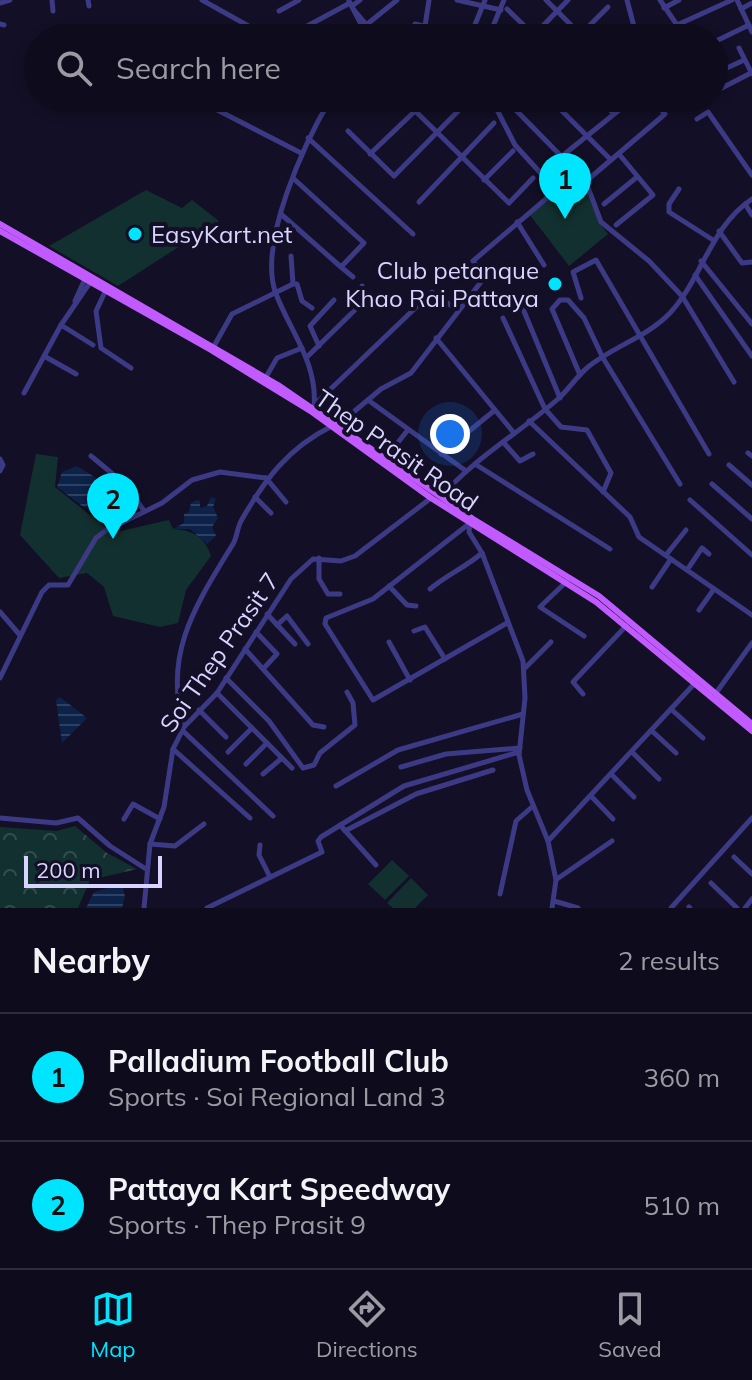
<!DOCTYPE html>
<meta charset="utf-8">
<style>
:root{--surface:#0e0b1c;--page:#1c1929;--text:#f1f3f6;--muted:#9b9ba3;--line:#2e2b3b;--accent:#00e5ff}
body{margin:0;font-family:Mulish,sans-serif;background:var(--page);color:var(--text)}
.scale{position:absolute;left:24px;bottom:20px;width:138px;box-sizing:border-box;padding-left:8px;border:4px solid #d9d4ff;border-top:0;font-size:22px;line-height:28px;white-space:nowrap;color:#d9d4ff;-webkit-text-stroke:6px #130f26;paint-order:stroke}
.you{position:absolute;left:450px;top:434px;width:28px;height:28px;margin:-20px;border:6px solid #fff;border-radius:50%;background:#1a73e8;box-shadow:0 0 0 12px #1a73e833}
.badge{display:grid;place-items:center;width:52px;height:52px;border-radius:50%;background:var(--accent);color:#111;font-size:26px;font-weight:700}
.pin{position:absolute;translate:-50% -66px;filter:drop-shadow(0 2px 4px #0008)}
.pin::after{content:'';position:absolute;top:42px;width:28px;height:24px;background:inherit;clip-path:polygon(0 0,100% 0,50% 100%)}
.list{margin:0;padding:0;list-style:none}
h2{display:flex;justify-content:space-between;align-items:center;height:104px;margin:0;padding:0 32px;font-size:34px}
h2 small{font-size:26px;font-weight:400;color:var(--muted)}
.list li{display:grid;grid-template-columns:52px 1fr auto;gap:24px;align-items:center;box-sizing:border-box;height:128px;padding:0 32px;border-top:2px solid var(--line)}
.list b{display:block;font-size:30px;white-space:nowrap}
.list p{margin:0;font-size:26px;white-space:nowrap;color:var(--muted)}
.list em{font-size:26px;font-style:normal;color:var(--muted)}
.icon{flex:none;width:44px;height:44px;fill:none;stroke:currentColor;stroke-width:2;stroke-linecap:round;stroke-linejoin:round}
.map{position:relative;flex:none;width:752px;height:908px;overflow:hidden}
.search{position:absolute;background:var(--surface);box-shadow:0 4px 12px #0003;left:24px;right:24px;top:24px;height:88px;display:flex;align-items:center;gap:20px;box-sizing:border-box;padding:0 28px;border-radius:44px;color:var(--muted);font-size:30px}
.sheet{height:360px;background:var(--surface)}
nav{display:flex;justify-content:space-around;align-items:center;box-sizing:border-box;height:112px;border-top:2px solid var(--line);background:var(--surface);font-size:22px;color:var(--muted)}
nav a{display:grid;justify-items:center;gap:4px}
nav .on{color:var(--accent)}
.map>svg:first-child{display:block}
</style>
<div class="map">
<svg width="752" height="908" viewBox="0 0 752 908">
<defs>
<pattern id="park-crowns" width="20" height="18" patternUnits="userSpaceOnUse" patternTransform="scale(2)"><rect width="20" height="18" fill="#12302f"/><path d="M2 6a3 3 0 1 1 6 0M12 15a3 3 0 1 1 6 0" fill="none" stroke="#344d4e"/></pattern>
<pattern id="water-rules" width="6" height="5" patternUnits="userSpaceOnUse" patternTransform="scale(2)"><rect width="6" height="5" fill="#0c2248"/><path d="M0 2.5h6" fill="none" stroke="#2f4163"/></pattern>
</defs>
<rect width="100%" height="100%" fill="#130f26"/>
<g fill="#12302f">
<polygon points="579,174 600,224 608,234 569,266 530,215"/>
<polygon points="146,190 182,208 192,200 219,221 118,286 49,246"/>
<path d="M36 454 58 457 55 487 112 533 169 520 173 529C193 530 205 537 211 556L186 590 178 623 160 627 113 616 104 587 87 573 59 578 20 535Z"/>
<polygon points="392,860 409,876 385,900 368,884"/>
<polygon points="411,878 428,895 415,908 393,908 387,903"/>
</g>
<polygon fill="url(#park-crowns)" points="75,826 107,853 137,869 90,880 78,908 0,908 0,827 57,831"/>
<g fill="url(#water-rules)">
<polygon points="77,466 112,488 85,508 57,487 62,472"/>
<polygon points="211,497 216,499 213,507 218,518 212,527 216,536 207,544 190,529 173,529 184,523 184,514 189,512 191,503 197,500 200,501 200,508 207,506"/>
<polygon points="60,697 87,718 62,743 56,700"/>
<polygon points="122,884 125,897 122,908 86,908 94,892"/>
</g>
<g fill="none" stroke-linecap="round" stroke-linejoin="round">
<g stroke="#3d3a85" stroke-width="5">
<polyline points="52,0 53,11"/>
<polyline points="88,0 89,6"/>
<polyline points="202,0 270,38"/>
<polyline points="457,0 501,10"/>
<polyline points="546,0 584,38"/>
<polyline points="627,0 637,38"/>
<polyline points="660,0 677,25 732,0"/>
<polyline points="737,0 752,32"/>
<polyline points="349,1 362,26"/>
<polyline points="0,3 10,0"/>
<polyline points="352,6 360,0"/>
<polyline points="664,8 679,0"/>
<polyline points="507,9 537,38"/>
<polyline points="741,9 752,3"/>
<polyline points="354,10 365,23"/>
<polyline points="279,11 299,0"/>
<polyline points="0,24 4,25"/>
<polyline points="415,24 470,37 485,0"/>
<polyline points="425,26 429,0"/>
<polyline points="296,32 350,3"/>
<polyline points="581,34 608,7"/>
<polyline points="334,35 338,38"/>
<polyline points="350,38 397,0"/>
<polyline points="384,38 389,38"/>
<polyline points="488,38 504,0"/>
<polyline points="531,38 568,0"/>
<polyline points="714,42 749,25"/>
<polyline points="739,48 752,74"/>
<polyline points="714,74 742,61"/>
<polyline points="714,92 749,74"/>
<polyline points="194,98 301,153"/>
<polyline points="402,98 509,203 533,178"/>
<polyline points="449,98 460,109"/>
<polyline points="491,98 515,145 556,190"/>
<polyline points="504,98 562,157"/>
<polyline points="549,98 611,160"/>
<polyline points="598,98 614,114"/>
<polyline points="688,98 694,106 706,98"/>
<polyline points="697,119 708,112 752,175"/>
<polyline points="348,131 394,176 471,98"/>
<polyline points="308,138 413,234"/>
<polyline points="370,154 415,111"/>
<polyline points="546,169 634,98"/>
<polyline points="591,177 665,114 651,98"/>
<polyline points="484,180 513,151"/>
<polyline points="679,189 669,204 669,212 713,240"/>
<polyline points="419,202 494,123"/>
<polyline points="604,204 637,177"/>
<polyline points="745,204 752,215"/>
<polyline points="282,215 341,267 364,243 294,179"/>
<polyline points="517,222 544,265"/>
<polyline points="616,225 653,195 619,154"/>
<polyline points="719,231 742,263 752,262"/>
<polyline points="291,256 293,284"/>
<polyline points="701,261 752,324"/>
<polyline points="341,267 353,277"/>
<polyline points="695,275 752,356"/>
<polyline points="105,292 96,311 101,348 131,368"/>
<polyline points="581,298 573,272 596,260 709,454"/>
<polyline points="75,301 84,281"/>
<polyline points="521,304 560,398"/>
<polyline points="503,318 545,409 561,427 587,430 611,473 603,492"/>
<polyline points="61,325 93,345"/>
<polyline points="436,338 514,433"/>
<polyline points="214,346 232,314 293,284 297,284 302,301 312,308"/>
<polyline points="319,346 310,326 334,300"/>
<polyline points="44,356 76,374"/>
<polyline points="307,357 360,305 362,286"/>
<polyline points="580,375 552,309 560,300 568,300 584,318 603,358 680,484"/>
<polyline points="266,377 277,358 302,348"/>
<polyline points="24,393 61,325 89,284"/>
<polyline points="368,400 466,471"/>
<polyline points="315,404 432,292 453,307"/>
<path d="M314 408C318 363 291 333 276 294 257 244 305 142 331 98"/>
<polyline points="529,421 630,517 639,537 752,615"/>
<polyline points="338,425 381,389 411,373 484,278 473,261 581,169 601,222 649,261 682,296 734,382"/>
<polyline points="503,442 520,461 533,454"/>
<polyline points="748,453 752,456"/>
<polyline points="441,454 495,410"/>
<polyline points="91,456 126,485 144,511"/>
<polyline points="0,459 3,465 0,471"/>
<polyline points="385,459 407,431"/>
<polyline points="475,464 610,549"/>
<polyline points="729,465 752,485"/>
<polyline points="266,478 286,502"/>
<polyline points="712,484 752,519"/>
<polyline points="255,497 271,513"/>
<path d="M441 497C474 458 521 432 559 398 569 389 577 376 588 367 614 346 647 337 670 313 703 277 710 227 752 199"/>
<polyline points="690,500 752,555"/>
<polyline points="470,523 373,599 326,618 325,624 373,700 507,623"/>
<polyline points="470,524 469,532 482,553 523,661 525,698 519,755 527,790 548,841 556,880 552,908"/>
<polyline points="666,555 686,530"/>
<polyline points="319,558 319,579 328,594 340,594"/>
<polyline points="687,570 702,548 709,554"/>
<polyline points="566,582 540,607 584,636"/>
<polyline points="389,586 407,605 416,606"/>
<polyline points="652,587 671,559"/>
<path d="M430 589C448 574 466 567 482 553"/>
<polyline points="699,610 714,589"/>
<polyline points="0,612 19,634"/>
<polyline points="267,614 295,644"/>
<polyline points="277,625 287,616 308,644"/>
<polyline points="414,631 425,627 445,659"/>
<polyline points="256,632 277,654 263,669"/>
<polyline points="389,642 410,680"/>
<polyline points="245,649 313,725 324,727"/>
<polyline points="524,669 551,642"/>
<polyline points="0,678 42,592 49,585 68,585 96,538 105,531 162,503 192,480 220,472 266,478"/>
<polyline points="226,678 269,721 303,768 314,765 320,753 355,725 353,703 347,692"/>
<polyline points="217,693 292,768"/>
<polyline points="716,693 752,643"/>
<polyline points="583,694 573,682 626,626"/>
<polyline points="671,709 703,738"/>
<polyline points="199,710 226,737"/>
<path d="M184 726C162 654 197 603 233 544 237 537 237 529 241 521 265 479 288 448 332 426"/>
<polyline points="182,730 273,816"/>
<polyline points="652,731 676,753"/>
<polyline points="173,749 250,818"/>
<polyline points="228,752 252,728"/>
<polyline points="632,752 659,779"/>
<polyline points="246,764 267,743"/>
<polyline points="401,767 446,754 520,748"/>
<polyline points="263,774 282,758"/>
<polyline points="611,774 634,797"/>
<polyline points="336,786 398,750 523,714"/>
<polyline points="591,796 613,819"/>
<polyline points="0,818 56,823 78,818 110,846 146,869"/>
<polyline points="124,819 133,804 160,819"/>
<polyline points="340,825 376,865"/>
<polyline points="345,831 416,794 493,770"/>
<polyline points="548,841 696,682"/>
<polyline points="150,844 175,846 204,824"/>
<polyline points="260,845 259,855 270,877"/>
<polyline points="734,857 752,874"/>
<polyline points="557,879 612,841"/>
<polyline points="711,883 737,908"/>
<polyline points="500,894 516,821 533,806"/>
<polyline points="554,901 578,908"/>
<polyline points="689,907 690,908"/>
<polyline points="144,908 150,844 164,807 173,749 184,727 217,693 291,579 313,559 341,561 355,556 431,498"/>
<polyline points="207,908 322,852 318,841 321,837 404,786 519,752"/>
<polyline points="671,908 752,818"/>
<polyline points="745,908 752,899"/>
</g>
<g stroke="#c25bff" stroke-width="6">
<polyline points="0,224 278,385 473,519 599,596 752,724"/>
<polyline points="0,231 211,350 312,412 431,498 596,602 752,731"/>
</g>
</g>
<g fill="#00e5ff" stroke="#130f26" stroke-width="3">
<circle cx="135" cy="234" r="8"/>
<circle cx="555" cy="284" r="8"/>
</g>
<g text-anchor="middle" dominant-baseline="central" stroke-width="8" stroke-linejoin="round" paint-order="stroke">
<g font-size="24" fill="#d9d4ff" stroke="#130f26" text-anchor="start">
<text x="151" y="234">EasyKart.net</text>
<text x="539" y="270" text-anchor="end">Club petanque<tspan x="539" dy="28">Khao Rai Pattaya</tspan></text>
</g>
<g font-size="24" fill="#d9d4ff" stroke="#130f26">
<text transform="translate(397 450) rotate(35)">Thep Prasit Road</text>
<text transform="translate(219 652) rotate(-55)">Soi Thep Prasit 7</text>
</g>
</g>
</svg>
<div class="scale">200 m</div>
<div class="you"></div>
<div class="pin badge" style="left:565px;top:219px">1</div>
<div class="pin badge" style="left:113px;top:539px">2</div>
<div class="search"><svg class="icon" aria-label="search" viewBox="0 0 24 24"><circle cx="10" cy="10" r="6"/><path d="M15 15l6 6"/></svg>Search here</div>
</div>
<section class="sheet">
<h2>Nearby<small>2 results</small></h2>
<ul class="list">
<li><span class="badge">1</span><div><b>Palladium Football Club</b><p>Sports · Soi Regional Land 3</p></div><em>360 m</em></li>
<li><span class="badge">2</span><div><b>Pattaya Kart Speedway</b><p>Sports · Thep Prasit 9</p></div><em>510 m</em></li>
</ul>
</section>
<nav>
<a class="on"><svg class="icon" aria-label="map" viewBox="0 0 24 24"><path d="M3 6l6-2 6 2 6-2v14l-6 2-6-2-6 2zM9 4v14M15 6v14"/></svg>Map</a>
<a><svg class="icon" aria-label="directions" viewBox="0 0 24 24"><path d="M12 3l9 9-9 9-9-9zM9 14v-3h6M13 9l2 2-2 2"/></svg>Directions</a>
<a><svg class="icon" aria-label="saved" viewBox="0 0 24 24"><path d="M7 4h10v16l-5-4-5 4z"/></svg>Saved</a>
</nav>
